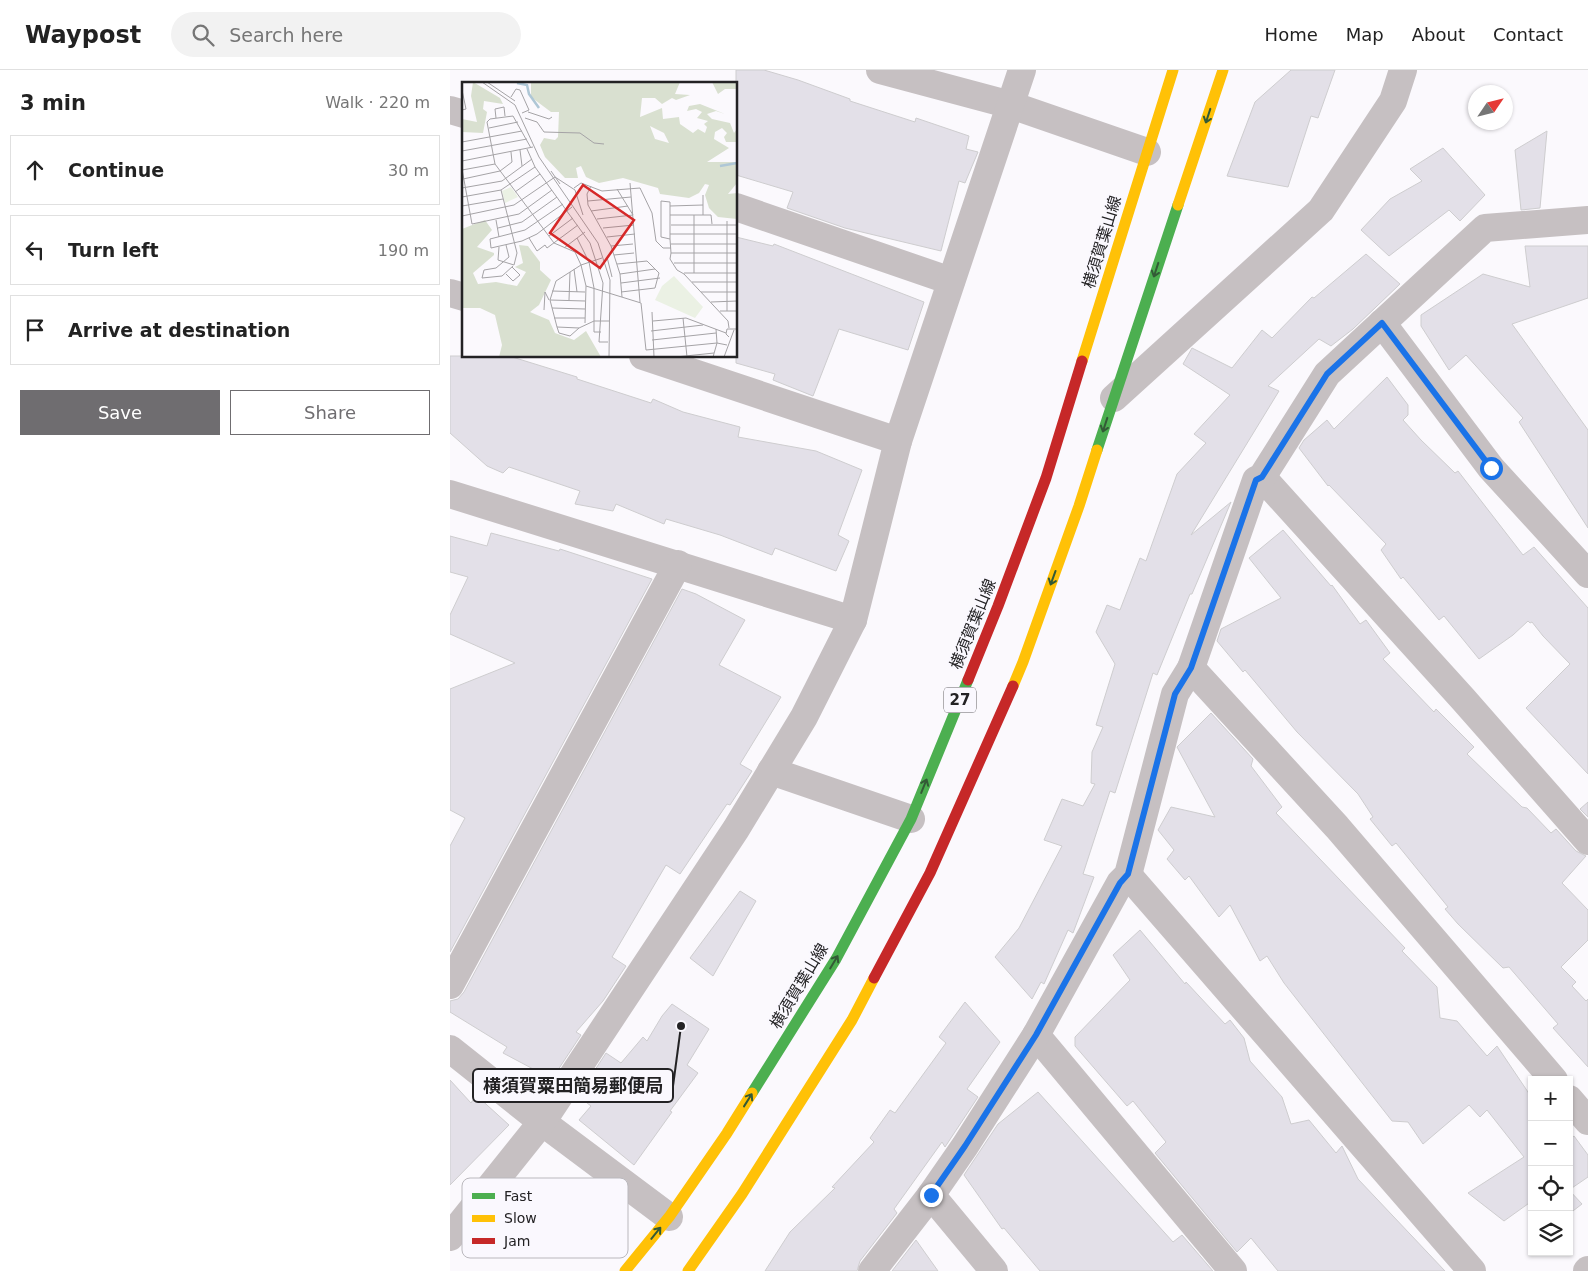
<!DOCTYPE html>
<meta charset="utf-8">
<style>
:root{--surface:#fff;--page:#f2f2f2;--text:#222;--muted:#767676;--line:#e0e0e0;--accent:#6f6d70}
body{margin:0;font-family:"DejaVu Sans","Noto Sans JP",sans-serif;background:var(--page);color:var(--text)}
.controls{position:absolute;right:15px;bottom:15px;display:grid;overflow:hidden;border-radius:0px;box-shadow:0 1px 4px #0004}
.controls button{width:45px;height:45px;display:grid;place-items:center;padding:0;border:0;border-bottom:1px solid var(--line);background:var(--surface);color:var(--text);font:25px sans-serif}
.compass{position:absolute;left:1018px;top:15px;width:45px;height:45px;border-radius:50%;background:var(--surface);box-shadow:0 1px 4px #0004;rotate:55deg}
.stop{position:absolute;width:15px;height:15px;margin:-11px;border:4px solid #1a73e8;border-radius:50%;background:#fff}
.stop.end{background:#1a73e8;border-color:#fff;box-shadow:0 1px 5px #0008}
.list{margin:0;padding:0;list-style:none}
h2{display:flex;justify-content:space-between;align-items:center;height:65px;margin:0;padding:0 20px;font-size:21px}
h2 small{font-size:16px;font-weight:400;color:var(--muted)}
.list li{display:grid;grid-template-columns:32px 1fr auto;gap:15px;align-items:center;box-sizing:border-box;height:70px;margin:0 10px 10px;padding:0 10px;border:1px solid var(--line);border-radius:0px}
.list b{display:block;font-size:19px;white-space:nowrap}
.list em{font-size:16px;font-style:normal;color:var(--muted)}
.actions{display:flex;gap:10px;padding:15px 20px}
.actions a{flex:1;padding:11px 0;border:1px solid var(--accent);border-radius:0px;text-align:center;font-size:18px;color:var(--accent)}
.actions .main{background:var(--accent);color:#fff}
.icon{flex:none;width:28px;height:28px;fill:none;stroke:currentColor;stroke-width:2;stroke-linecap:round;stroke-linejoin:round}
.map{position:relative;flex:none;width:1138px;height:1201px;overflow:hidden}
header{display:flex;align-items:center;gap:30px;box-sizing:border-box;height:70px;padding:0 25px;background:var(--surface);border-bottom:1px solid var(--line)}
header strong{font-size:24px}
nav{display:flex;gap:28px;margin-inline-start:auto;font-size:18px}
.search{width:350px;height:45px;background:var(--page);display:flex;align-items:center;gap:12px;box-sizing:border-box;padding:0 18px;border-radius:28px;color:var(--muted);font-size:19px}
main{display:flex}
aside{flex:1;background:var(--surface)}
.map>svg:first-child{display:block}
</style>
<header>
<strong>Waypost</strong>
<div class="search"><svg class="icon" aria-label="search" viewBox="0 0 24 24"><circle cx="10" cy="10" r="6"/><path d="M15 15l6 6"/></svg>Search here</div>
<nav><a>Home</a><a>Map</a><a>About</a><a>Contact</a></nav>
</header>
<main>
<aside>
<h2>3 min<small>Walk · 220 m</small></h2>
<ul class="list">
<li><svg class="icon" aria-label="ahead" viewBox="0 0 24 24"><path d="M12 20V5M6 11l6-6 6 6"/></svg><div><b>Continue</b></div><em>30 m</em></li>
<li><svg class="icon" aria-label="left" viewBox="0 0 24 24"><path d="M17 20v-9H6M10 6l-5 5 5 5"/></svg><div><b>Turn left</b></div><em>190 m</em></li>
<li><svg class="icon" aria-label="arrive" viewBox="0 0 24 24"><path d="M6 21V4h12l-3 4 3 4H6"/></svg><div><b>Arrive at destination</b></div></li>
</ul>
<div class="actions"><a class="main">Save</a><a>Share</a></div>
</aside>
<div class="map">
<svg width="1138" height="1201" viewBox="0 0 1138 1201">
<rect width="100%" height="100%" fill="#fbf9fd"/>
<g fill="#e3e0e8" stroke="#cecdcf">
<polygon points="286,0 314,0 348,10 400,29 400,31 465,52 466,48 519,66 516,79 528,82 515,113 509,111 491,181 395,158 337,138 343,122 286,105"/>
<polygon points="841,0 885,0 868,48 861,46 838,117 777,106 805,32"/>
<polygon points="1097,61 1090,138 1071,140 1065,80"/>
<polygon points="993,78 1035,125 1010,151 999,140 939,186 911,160 940,129 972,111 960,99"/>
<polygon points="286,167 323,176 324,174 474,232 458,280 389,259 363,326 323,310 325,304 286,293"/>
<polygon points="1075,176 1138,176 1138,228 1062,254 1138,360 1138,458 1069,352 1073,348 1016,285 999,300 971,256 971,245 1033,204 1080,217"/>
<polygon points="916,184 950,214 903,259 881,276 869,269 818,316 829,321 741,465 781,432 742,524 740,524 707,605 703,603 665,723 660,721 633,804 644,807 623,863 618,860 594,914 591,912 582,929 545,887 569,858 612,776 594,770 612,729 633,736 645,714 641,713 642,682 653,657 646,655 665,594 646,562 657,535 670,540 690,488 696,491 727,404 756,373 744,364 780,325 733,294 742,278 782,298 812,260 822,268 862,227 864,228"/>
<polygon points="0,286 59,286 127,307 127,309 201,333 203,329 233,342 290,357 288,367 366,381 412,400 388,465 399,471 386,501 325,478 322,485 270,465 216,449 214,454 166,434 163,441 125,434 130,421 59,397 53,403 37,396 0,363"/>
<polygon points="937,307 958,335 958,345 953,350 971,370 1005,403 1008,401 1073,485 1084,477 1138,538 1138,704 1076,638 1120,594 1093,566 1082,552 1080,553 1078,551 1063,565 1029,589 994,546 989,550 953,507 951,509 931,480 936,474 879,415 878,416 849,378 854,370 877,350 884,359"/>
<polygon points="833,460 881,516 882,515 910,554 916,550 940,583 933,589 984,642 986,639 1024,677 1017,684 1072,737 1077,738 1101,763 1106,759 1126,781 1136,786 1112,813 1138,840 1138,870 1111,897 1126,912 1122,916 1136,931 1138,929 1138,997 1103,958 1108,954 1059,897 1053,898 1008,854 995,839 998,837 946,773 942,776 920,749 923,747 908,724 847,662 795,600 793,602 767,571 771,559 831,528 799,488"/>
<polygon points="41,463 109,481 110,479 202,509 0,882 0,776 15,748 0,740 0,619 65,593 0,564 0,545 18,507 0,502 0,466 37,476"/>
<polygon points="232,519 246,524 295,550 269,595 331,627 290,694 302,701 280,735 277,734 230,804 216,795 162,887 176,896 153,931 126,962 131,965 102,1009 53,983 57,977 0,942 0,931 8,929 14,922"/>
<polygon points="761,643 803,689 801,696 832,737 826,743 955,878 952,881 987,917 990,948 1007,951 1037,986 1047,976 1082,1028 1082,1131 1054,1151 1018,1123 1074,1087 1037,1040 1030,1047 1019,1035 973,1074 958,1052 942,1051 834,913 817,886 810,891 780,835 769,847 739,806 735,810 717,789 724,780 708,760 721,737 765,747 727,677"/>
<polygon points="1138,732 1138,747 1130,739"/>
<polygon points="290,821 306,831 263,906 240,888"/>
<polygon points="690,860 735,914 736,912 775,954 780,950 794,968 800,991 832,1027 841,1054 859,1050 886,1083 892,1076 908,1109 995,1201 828,1201 801,1168 787,1182 705,1083 716,1072 683,1031 677,1036 625,976 625,967 680,910 663,885"/>
<polygon points="515,932 550,972 517,1019 528,1027 495,1077 492,1072 444,1139 447,1143 410,1191 407,1201 315,1201 340,1162 385,1118 382,1117 424,1072 420,1068 440,1040 445,1043 496,973 489,967"/>
<polygon points="222,934 259,959 237,995 248,1003 220,1041 222,1042 184,1095 129,1050 141,1036 128,1026 156,983 171,993 193,967 197,971 212,946"/>
<polygon points="0,1010 21,1033 26,1025 59,1055 0,1115"/>
<polygon points="588,1022 723,1172 732,1165 763,1201 590,1201 554,1158 552,1159 514,1105 548,1054"/>
<polygon points="1124,1066 1138,1085 1138,1107 1119,1120 1119,1070"/>
<polygon points="1119,1120 1132,1134 1119,1144"/>
<polygon points="466,1170 488,1201 442,1201"/>
</g>
<g fill="none" stroke-linecap="round" stroke-linejoin="round">
<g stroke="#c6c0c2" stroke-width="28">
<polyline points="430,0 561,35 697,82"/>
<polyline points="0,40 14,44"/>
<polyline points="286,137 501,211"/>
<polyline points="0,223 14,227"/>
<polyline points="932,253 1041,398 1138,504"/>
<polyline points="193,286 448,371"/>
<polyline points="664,328 871,140 943,31 953,0"/>
<polyline points="812,407 1013,629 1138,771"/>
<polyline points="0,424 403,550"/>
<polyline points="741,598 887,757 1104,1010"/>
<polyline points="321,701 461,749"/>
<polyline points="678,805 1022,1201"/>
<polyline points="0,915 228,494"/>
<polyline points="586,965 783,1201"/>
<polyline points="0,979 92,1052 219,1147"/>
<polyline points="1119,1029 1138,1051"/>
<polyline points="481,1125 544,1201"/>
<polyline points="0,1167 92,1052 286,759 354,647 403,550 448,371 572,0"/>
<polyline points="422,1201 481,1125 515,1076 586,965 670,813 678,805 725,624 741,598 806,410 812,407 877,304 1035,158 1138,150"/>
<polyline points="1137,1201 1138,1200"/>
</g>
<g stroke="#4caf50" stroke-width="11">
<polyline points="647,380 728,135"/>
<polyline points="302,1023 386,889 461,749 518,610"/>
</g>
<g stroke="#ffc107" stroke-width="11">
<polyline points="728,135 773,0"/>
<polyline points="632,291 723,0"/>
<polyline points="563,616 573,592 629,436 647,380"/>
<polyline points="175,1201 219,1147 277,1063 302,1023"/>
<polyline points="238,1201 292,1124 402,950 424,908"/>
</g>
<g stroke="#c62828" stroke-width="11">
<polyline points="518,610 548,536 596,408 632,291"/>
<polyline points="424,908 480,803 563,616"/>
</g>
</g>
<defs><path id="oneway-shaft" d="M-6 0H5M1.5-3L5.5 0L1.5 3" fill="none" stroke-width="1.6" stroke-linecap="round" stroke-linejoin="round" transform="scale(1.25)"/></defs>
<g stroke="#335a36">
<use href="#oneway-shaft" transform="translate(758 46) rotate(108)"/>
<use href="#oneway-shaft" transform="translate(706 200) rotate(108)"/>
<use href="#oneway-shaft" transform="translate(655 355) rotate(108)"/>
<use href="#oneway-shaft" transform="translate(603 508) rotate(110)"/>
<use href="#oneway-shaft" transform="translate(474 716) rotate(-68)"/>
<use href="#oneway-shaft" transform="translate(384 892) rotate(-59)"/>
<use href="#oneway-shaft" transform="translate(298 1030) rotate(-58)"/>
<use href="#oneway-shaft" transform="translate(206 1163) rotate(-51)"/>
</g>
<g fill="none" stroke-linecap="round" stroke-linejoin="round">
<polyline stroke="#1a73e8" stroke-width="6" points="481,1125 515,1076 586,965 670,813 678,804 725,624 741,598 806,410 812,407 877,304 932,253 1041,398"/>
</g>
<g text-anchor="middle" dominant-baseline="central" stroke-width="4" stroke-linejoin="round" paint-order="stroke">
<rect fill="#faf8fe" stroke="#646265" stroke-width="1" x="494" y="617.5" width="32" height="25" rx="4"/>
<g font-size="15" font-weight="bold" fill="#232224">
<text x="510" y="630">27</text>
</g>
<g font-size="16" fill="#232224" stroke="#faf8fe">
<text transform="translate(652 172) rotate(-73)">横須賀葉山線</text>
<text transform="translate(523 554) rotate(-68)">横須賀葉山線</text>
<text transform="translate(349 916) rotate(-59)">横須賀葉山線</text>
</g>
</g>
<g transform="translate(12 12)">
<rect width="275" height="275" fill="#fbf9fd"/>
<path d="M49 105 56 115 43 121 40 109ZM212 194 241 225 233 236 193 218 200 204Z" fill="#ebf1e4"/>
<path d="M11 0 38 16 41 22 22 19 21 27 25 30 21 51 0 50V37L15 40 9 14ZM69 0H218L213 12 228 13 214 18 210 16 200 22 193 16H180L178 35 200 26 201 37 217 35 218 42 231 51 236 47 243 51 245 45 242 42 246 39 235 36 240 30 234 27 225 29 227 24 238 22 263 32 254 29 245 32 250 37 268 41 272 51 275 47V60H264L262 55 265 51 260 46 253 50 252 57 267 66 245 80H275V101L266 112 275 111V137L256 135 247 126 243 113 247 103 243 102 237 111 227 116 198 112 196 106 161 96 137 101 124 95 119 84 114 86 116 96H103L83 75 78 63 82 56 93 58 96 55 97 30H89L69 15ZM188 44 202 51 207 61 193 57ZM250 0H275V7H263L256 12ZM23 138 30 148 15 165 32 171V173L11 191 16 202 34 200 55 204 64 190 53 185 61 181 57 163 66 164 78 180V188L89 198 77 223 68 230 87 238 93 251 112 258 124 249 139 275H37L40 263 33 233 18 226H0V147Z" fill="#d9e0d0" fill-rule="evenodd"/>
<path fill="none" stroke="#afc7d6" stroke-width="2.5" d="M55 1 65 3 67 12 77 26M258 84 275 81"/>
<path fill="none" stroke="#a5a3a6" stroke-width="1" d="M20 0 53 23 77 75 136 161 148 198 147 275M25 0 53 19M0 8 4 27 0 28M49 15 54 7 58 8 67 28 60 31M66 30 87 37 90 35M34 36 33 27 42 25 43 34M63 36 75 40 82 50 118 51 132 61 142 62M27 46 56 40M0 60 60 49M69 66 51 34 28 37 25 40 33 82 92 161 113 170 119 183 140 176M65 67 73 85 128 161 141 201 137 260H146M58 68 60 84M0 69 65 57M0 79 71 65M0 87 10 142 57 132 90 108M0 88 33 82M89 89 98 102M1 97 38 89 50 80 49 70M168 101 178 220M129 104 125 112 126 123 149 164 158 192 160 215M0 106 40 99 70 77M112 106 119 101 140 109 178 106 190 131 194 159 201 166H209M53 110 78 92M241 113V133M0 115 39 108 73 85M126 119 169 115M101 122 63 148 28 157 29 166 60 159 75 152 110 125M0 124 41 117M208 124 241 123M129 129 166 124M208 133H249L250 142M232 133V191M0 134 52 123 93 95 113 108 121 133M135 137 171 133 155 107M34 138 37 155M209 143H275M36 146 60 140 95 115M141 146 172 143M208 152H275M87 154 111 136M145 155 173 152M67 156 75 169 83 163 85 166 116 143M115 156 127 180 132 206V239H148M208 157 199 155V119L208 120V157L209 171 208 177 215 188 222 192 266 239 267 246M209 162H275M44 163 47 175 34 186 22 188 20 196 40 194 51 184M149 164 171 162M37 165 36 178 52 183 55 171 39 108M102 166 123 150M209 171H275M152 173 172 171M145 175 150 195M212 181H275M155 182 185 179 197 191 193 206 159 210M112 187 115 210M222 191H275M44 192 51 199 58 193 50 185M158 192 193 187M230 200H275M159 201 198 196M90 209 123 210M239 210H275M88 218 123 219M107 218 108 190M249 220 275 219M90 226 123 227M82 228 83 210 87 218M258 229H275M265 229V139M190 230 192 275M92 236H123M221 236 225 275M191 239 224 236 264 251M123 241 124 204M95 245 97 251 108 254 117 246M189 249 241 243M139 250H132V239L117 246 95 245 88 218 94 199 119 183 124 204 179 221 184 268 255 261 265 263M267 255 264 252 265 247H275M190 258 254 251M214 275 252 271M251 275 255 261 254 247M262 275 272 248"/>
<path fill="#d62828" fill-opacity="0.15" stroke="#d62828" stroke-width="2.5" d="M121 103 172 138 138 186 88 151Z"/>
<rect width="275" height="275" fill="none" stroke="#232224" stroke-width="2.5"/>
</g>
<rect x="12" y="1108" width="166" height="80" rx="8" fill="#faf8fe" stroke="#bab8bd" stroke-width="1"/>
<rect x="22" y="1123" width="23" height="6" fill="#4caf50"/>
<rect x="22" y="1145" width="23" height="7" fill="#ffc107"/>
<rect x="22" y="1168" width="23" height="6" fill="#c62828"/>
<g font-size="14" fill="#232224">
<text x="54" y="1131">Fast</text>
<text x="54" y="1153">Slow</text>
<text x="54" y="1176">Jam</text>
</g>
<path fill="none" stroke="#232224" stroke-width="2" d="M231 956L223 1016"/>
<circle fill="#232224" stroke="#faf8fe" stroke-width="2" cx="231" cy="956" r="5"/>
<rect fill="#faf8fe" stroke="#232224" stroke-width="2" x="23" y="999" width="200" height="33" rx="5"/>
<g font-size="18" text-anchor="middle" font-weight="bold" fill="#232224">
<text x="123" y="1022">横須賀粟田簡易郵便局</text>
</g>
</svg>
<div class="controls">
<button>+</button>
<button>−</button>
<button><svg class="icon" aria-label="locate" viewBox="0 0 24 24"><circle cx="12" cy="12" r="6"/><path d="M12 2v4M12 18v4M2 12h4M18 12h4"/></svg></button>
<button><svg class="icon" aria-label="layers" viewBox="0 0 24 24"><path d="M12 4l9 5-9 5-9-5zM3 14l9 5 9-5"/></svg></button>
</div>
<svg class="compass" viewBox="-18 -18 36 36"><path d="M0-13l5 13h-10z" fill="#e53935"/><path d="M0 13l5-13h-10z" fill="#767676"/></svg>
<div class="stop" style="left:1041px;top:398px"></div>
<div class="stop end" style="left:481px;top:1125px"></div>
</div>
</main>
